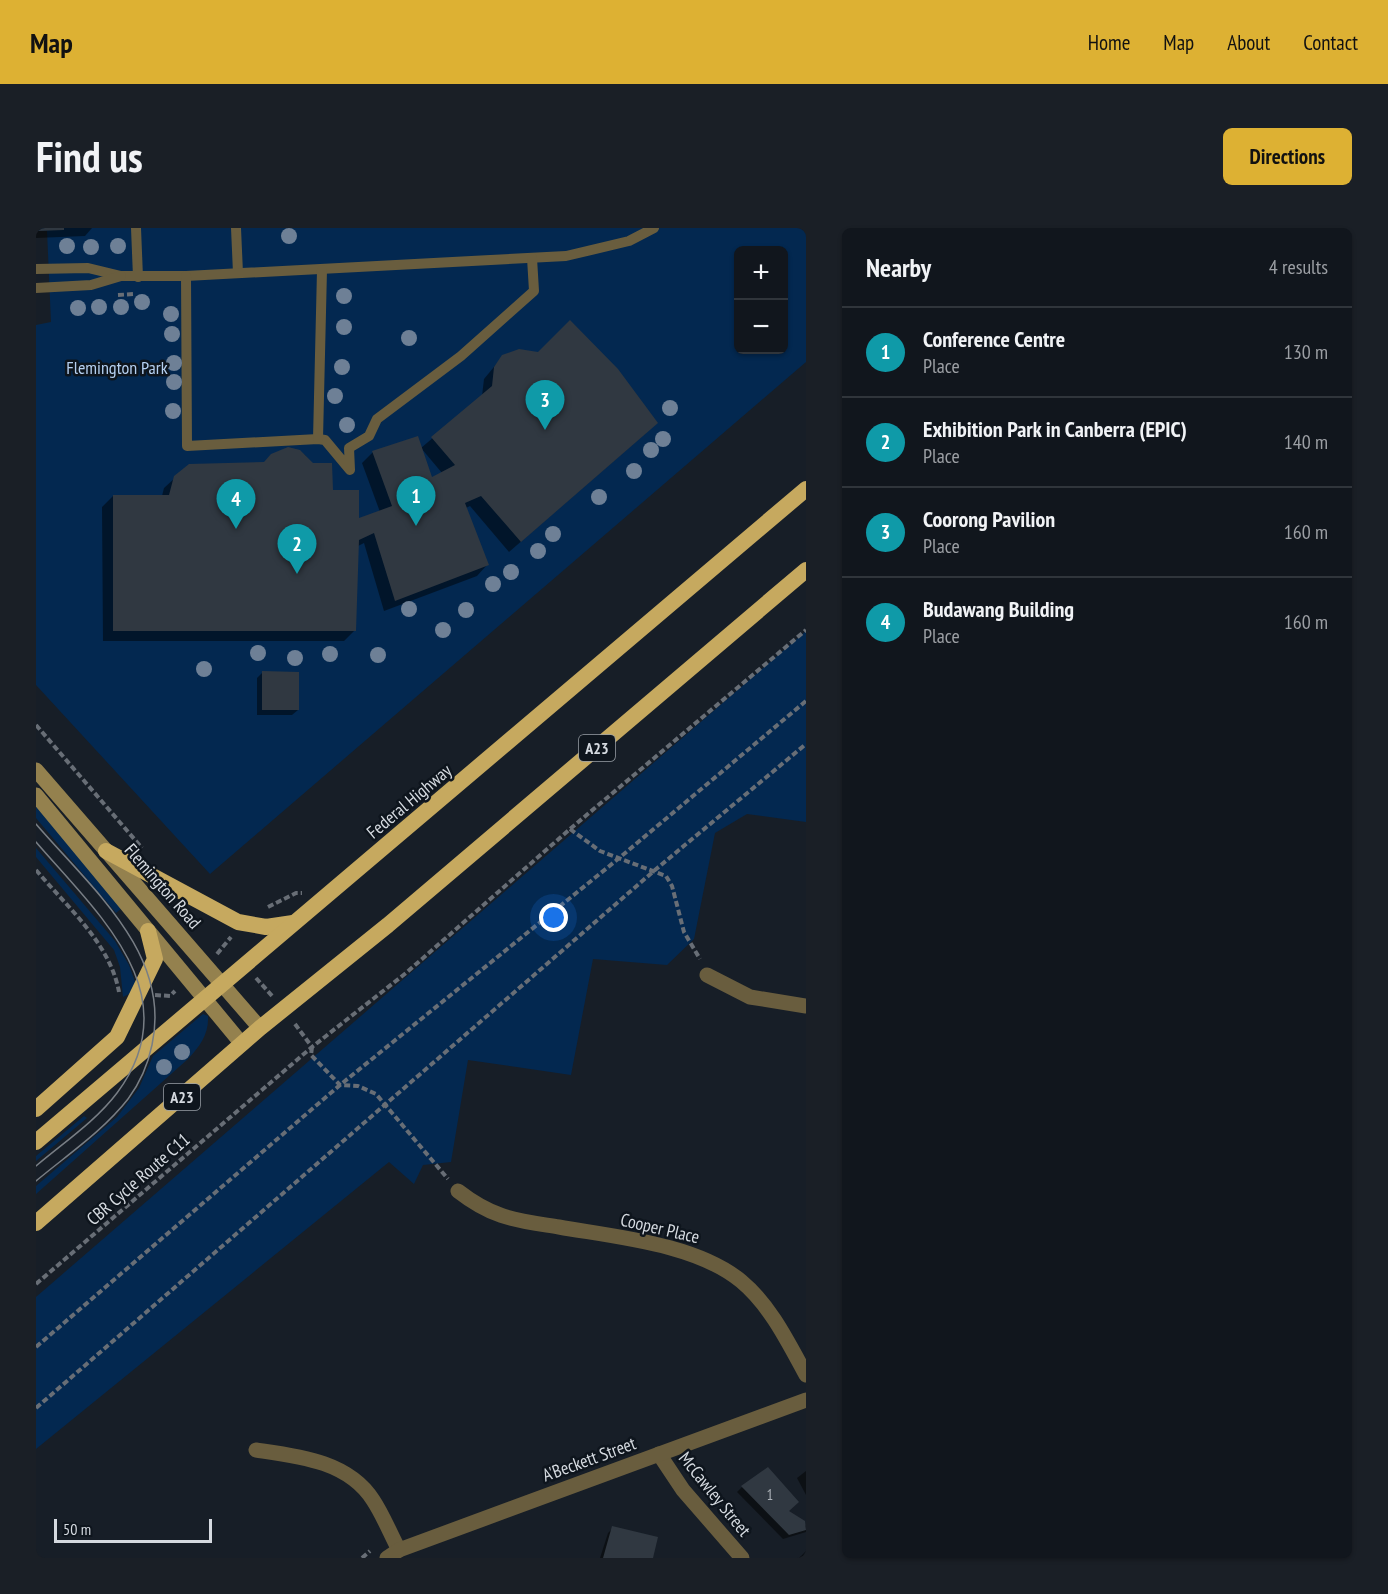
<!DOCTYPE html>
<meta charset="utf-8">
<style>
:root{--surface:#11161d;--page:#1a1f26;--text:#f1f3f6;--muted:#9c9fa4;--line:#30353b;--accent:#ddb133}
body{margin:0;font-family:"PT Sans Narrow",sans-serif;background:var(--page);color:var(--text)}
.controls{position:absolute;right:18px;top:18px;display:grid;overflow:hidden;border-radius:9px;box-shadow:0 2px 4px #0004}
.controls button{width:54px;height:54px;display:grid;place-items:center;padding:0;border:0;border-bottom:2px solid var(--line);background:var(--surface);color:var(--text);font:30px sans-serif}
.scale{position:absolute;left:18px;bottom:15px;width:158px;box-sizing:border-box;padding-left:6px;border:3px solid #d5dae0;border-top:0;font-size:16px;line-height:21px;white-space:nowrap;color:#d5dae0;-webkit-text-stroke:4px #0e151d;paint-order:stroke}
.you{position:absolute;left:518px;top:690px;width:21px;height:21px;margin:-15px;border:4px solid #fff;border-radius:50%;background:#1a73e8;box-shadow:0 0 0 9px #1a73e833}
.badge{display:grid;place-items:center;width:39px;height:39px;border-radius:50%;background:var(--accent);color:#fff;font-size:20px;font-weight:700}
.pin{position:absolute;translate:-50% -50px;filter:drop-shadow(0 2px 3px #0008)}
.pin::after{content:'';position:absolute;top:32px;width:21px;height:18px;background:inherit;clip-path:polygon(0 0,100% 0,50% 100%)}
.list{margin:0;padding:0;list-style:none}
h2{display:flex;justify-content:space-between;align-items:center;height:78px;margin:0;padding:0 24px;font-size:26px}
h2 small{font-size:20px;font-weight:400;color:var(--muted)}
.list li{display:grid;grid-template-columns:39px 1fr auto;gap:18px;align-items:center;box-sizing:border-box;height:90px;padding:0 24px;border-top:2px solid var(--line)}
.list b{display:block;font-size:22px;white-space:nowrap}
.list p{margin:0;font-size:20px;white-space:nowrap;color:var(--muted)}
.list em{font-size:20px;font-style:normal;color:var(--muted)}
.map{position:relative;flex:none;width:770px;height:1330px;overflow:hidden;border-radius:9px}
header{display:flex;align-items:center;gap:36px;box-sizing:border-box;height:84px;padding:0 30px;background:var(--accent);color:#111}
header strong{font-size:28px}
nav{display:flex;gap:33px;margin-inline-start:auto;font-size:21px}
.intro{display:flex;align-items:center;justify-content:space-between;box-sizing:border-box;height:144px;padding:0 36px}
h1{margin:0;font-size:42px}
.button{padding:15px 27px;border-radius:9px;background:var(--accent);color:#111;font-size:21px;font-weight:700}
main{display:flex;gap:36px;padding:0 36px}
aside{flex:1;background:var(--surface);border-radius:9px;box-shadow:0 2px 4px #0004}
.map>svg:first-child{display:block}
</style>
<header>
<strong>Map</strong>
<nav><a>Home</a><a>Map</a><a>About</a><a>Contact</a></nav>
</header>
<div class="intro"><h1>Find us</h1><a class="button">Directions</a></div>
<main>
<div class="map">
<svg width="770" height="1330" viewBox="0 0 770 1330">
<rect width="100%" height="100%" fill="#171e27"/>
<g fill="#032850" fill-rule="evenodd">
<path d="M1 0H770V134L174 646 0 457V97L15 94 11 3H1ZM702 22H748V122H702Z"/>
<polygon points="770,403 770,594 711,586 679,605 658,711 631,737 557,731 535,847 432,832 415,934 387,937 378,956 353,934 0,1221 0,1069"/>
<polygon points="0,578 86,680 80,685 0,590"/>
<polygon points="0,620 79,713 93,737 101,759 97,764 87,769 84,739 78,722 0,629"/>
<path d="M167 786 172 788C173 806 164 818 152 831L0 966V958L81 889 103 860 117 828Z"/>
<polygon points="48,888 51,890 0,933 0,928"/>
</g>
<g fill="#0007">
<polygon points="0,0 56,0 49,8 0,10"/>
<polygon points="467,128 610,205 473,324 434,278 430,280 451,337 441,348 348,383 328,315 322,318 319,402 308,413 67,413 66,279 77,268 126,268 128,260 140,249 228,236 258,221 269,227 296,264 321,292 344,284 326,235 337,224 395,251 406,245 385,220 446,168 448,151"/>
<polygon points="226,445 262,482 256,487 221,487 221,450"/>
<polygon points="770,1243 770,1267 761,1250"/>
<polygon points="706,1259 750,1284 770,1298 770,1304 747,1311 701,1264"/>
<polygon points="577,1300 620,1310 615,1330 564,1330 572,1305"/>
<polygon points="770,1323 770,1330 763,1330"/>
</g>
<g fill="#303841">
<polygon points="1,0 28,0 28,2 1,3"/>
<polygon points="534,92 582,141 622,195 485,314 445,268 429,275 453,337 359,373 338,305 323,312 320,403 77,403 77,267 133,267 138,248 153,236 228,234 235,226 252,219 264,222 277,235 296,235 297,262 323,262 323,290 356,278 336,223 382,208 396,249 419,237 395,209 456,158 458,139 466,127 483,121 502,124"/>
<polygon points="226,443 263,444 263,482 226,482"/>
<polygon points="732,1239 763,1274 753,1283 769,1293 770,1302 753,1307 705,1258"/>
<polygon points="576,1298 622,1309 617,1330 567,1330"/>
</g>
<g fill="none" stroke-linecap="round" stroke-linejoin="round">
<g stroke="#686e76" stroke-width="4" stroke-dasharray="6 3" stroke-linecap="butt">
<polyline points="82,67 98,66"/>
<polyline points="0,497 106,620"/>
<polyline points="534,601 564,623 630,648 636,658 648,704 664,731"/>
<path d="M0 642C31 679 74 715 83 764"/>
<polyline points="232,679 260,665 266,665"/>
<polyline points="181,726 195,709"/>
<polyline points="220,750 237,769"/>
<polyline points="119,767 134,768 139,763"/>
<polyline points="259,796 276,819"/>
<polyline points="276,819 275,827 304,857 322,858 340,866 412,951"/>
<polyline points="0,1056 276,819 370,745 534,601 770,402"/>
<polyline points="0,1119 304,857 582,631 770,473"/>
<polyline points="0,1180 619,642 770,516"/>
<polyline points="326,1330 334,1323"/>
</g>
<g stroke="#695d3e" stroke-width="10">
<polyline points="100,0 102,49"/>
<polyline points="200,0 202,45"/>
<polyline points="0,41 52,40 85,48 150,48 530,28 593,13 618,0"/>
<polyline points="150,48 151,218 282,211 289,212 314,242 313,220 333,208 341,191 425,128 498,63 496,30"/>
<polyline points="0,60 55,57 85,48"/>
<polyline points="282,211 286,42"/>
</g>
<g stroke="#695d3e" stroke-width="15">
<polyline points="671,747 714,769 770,778"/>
<path d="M422 963C458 991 480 992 523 999 580 1009 660 1016 705 1053 734 1077 752 1114 770 1147"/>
<path d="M220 1222C262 1228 312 1233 337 1272 347 1287 354 1305 363 1322"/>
<polyline points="623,1226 647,1262 706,1330"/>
<polyline points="351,1330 363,1322 770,1172"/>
</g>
<g stroke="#94814e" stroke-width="15">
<polyline points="0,542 224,800"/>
<polyline points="0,567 206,816"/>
</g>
<g stroke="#c6a95f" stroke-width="16">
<polyline points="70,623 202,694 230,699 257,695"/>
<polyline points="0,881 81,809 119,731 112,703"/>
<polyline points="0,914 770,261"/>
<polyline points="0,995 224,800 352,697 770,342"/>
</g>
<g stroke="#787e85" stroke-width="1.5">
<path d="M0 596C54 659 136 726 116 817 112 836 104 855 92 871 67 903 31 927 0 953"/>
<path d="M0 614C61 685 155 766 81 865 60 893 27 915 0 938"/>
</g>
</g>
<g fill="#6e8096">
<circle cx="253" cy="8" r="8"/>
<circle cx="31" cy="18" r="8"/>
<circle cx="82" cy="18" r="8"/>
<circle cx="55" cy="19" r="8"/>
<circle cx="308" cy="68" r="8"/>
<circle cx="106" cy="74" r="8"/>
<circle cx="63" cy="79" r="8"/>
<circle cx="85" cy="79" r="8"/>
<circle cx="42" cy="80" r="8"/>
<circle cx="135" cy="86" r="8"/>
<circle cx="308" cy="99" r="8"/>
<circle cx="136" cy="106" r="8"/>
<circle cx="373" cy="110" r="8"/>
<circle cx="138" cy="135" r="8"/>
<circle cx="306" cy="139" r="8"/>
<circle cx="138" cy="154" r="8"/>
<circle cx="299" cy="168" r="8"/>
<circle cx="634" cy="180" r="8"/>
<circle cx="137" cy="183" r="8"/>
<circle cx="311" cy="197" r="8"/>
<circle cx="627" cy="211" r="8"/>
<circle cx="615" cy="222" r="8"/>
<circle cx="598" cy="243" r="8"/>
<circle cx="563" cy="269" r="8"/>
<circle cx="517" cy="306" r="8"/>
<circle cx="502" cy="323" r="8"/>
<circle cx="475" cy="344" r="8"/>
<circle cx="457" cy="356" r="8"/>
<circle cx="373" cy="381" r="8"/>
<circle cx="430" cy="382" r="8"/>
<circle cx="407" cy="402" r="8"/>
<circle cx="222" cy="425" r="8"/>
<circle cx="294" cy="426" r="8"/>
<circle cx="342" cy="427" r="8"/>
<circle cx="259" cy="430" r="8"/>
<circle cx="168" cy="441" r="8"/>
<circle cx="146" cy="824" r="8"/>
<circle cx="128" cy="839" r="8"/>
</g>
<g text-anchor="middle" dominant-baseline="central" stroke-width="5" stroke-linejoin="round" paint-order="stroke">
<g font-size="15" fill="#acb2b8">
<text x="734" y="1266">1</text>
</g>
<g fill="#0e151d" stroke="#999fa6" stroke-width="1.5">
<rect x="543" y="507" width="36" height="26" rx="4.5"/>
<rect x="128" y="856" width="36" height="26" rx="4.5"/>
</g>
<g font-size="16" font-weight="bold" fill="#d5dae0">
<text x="561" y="520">A23</text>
<text x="146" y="869">A23</text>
</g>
<g font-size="18" fill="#b5d0f1" stroke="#0e151d">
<text x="81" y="139">Flemington Park</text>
</g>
<g font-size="18" fill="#d5dae0" stroke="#0e151d">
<text transform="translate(373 573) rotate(-40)">Federal Highway</text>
<text transform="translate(127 658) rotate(49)">Flemington Road</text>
<text transform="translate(102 951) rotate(-41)">CBR Cycle Route C11</text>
<text transform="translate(624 1000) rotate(13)">Cooper Place</text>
<text transform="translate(553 1231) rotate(-20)">A'Beckett Street</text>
<text transform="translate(679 1266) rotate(51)">McCawley Street</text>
</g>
</g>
</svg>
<div class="controls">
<button>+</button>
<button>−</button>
</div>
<div class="scale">50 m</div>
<div class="you"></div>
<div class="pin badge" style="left:380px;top:298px;background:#0f9aa8">1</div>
<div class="pin badge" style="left:261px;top:346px;background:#0f9aa8">2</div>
<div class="pin badge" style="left:509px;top:202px;background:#0f9aa8">3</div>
<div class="pin badge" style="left:200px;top:301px;background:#0f9aa8">4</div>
</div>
<aside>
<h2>Nearby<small>4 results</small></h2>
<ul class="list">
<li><span class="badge" style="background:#0f9aa8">1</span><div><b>Conference Centre</b><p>Place</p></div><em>130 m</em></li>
<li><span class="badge" style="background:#0f9aa8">2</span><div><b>Exhibition Park in Canberra (EPIC)</b><p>Place</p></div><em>140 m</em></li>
<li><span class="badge" style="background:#0f9aa8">3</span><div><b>Coorong Pavilion</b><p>Place</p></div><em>160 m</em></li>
<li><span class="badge" style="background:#0f9aa8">4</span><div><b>Budawang Building</b><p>Place</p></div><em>160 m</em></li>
</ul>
</aside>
</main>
